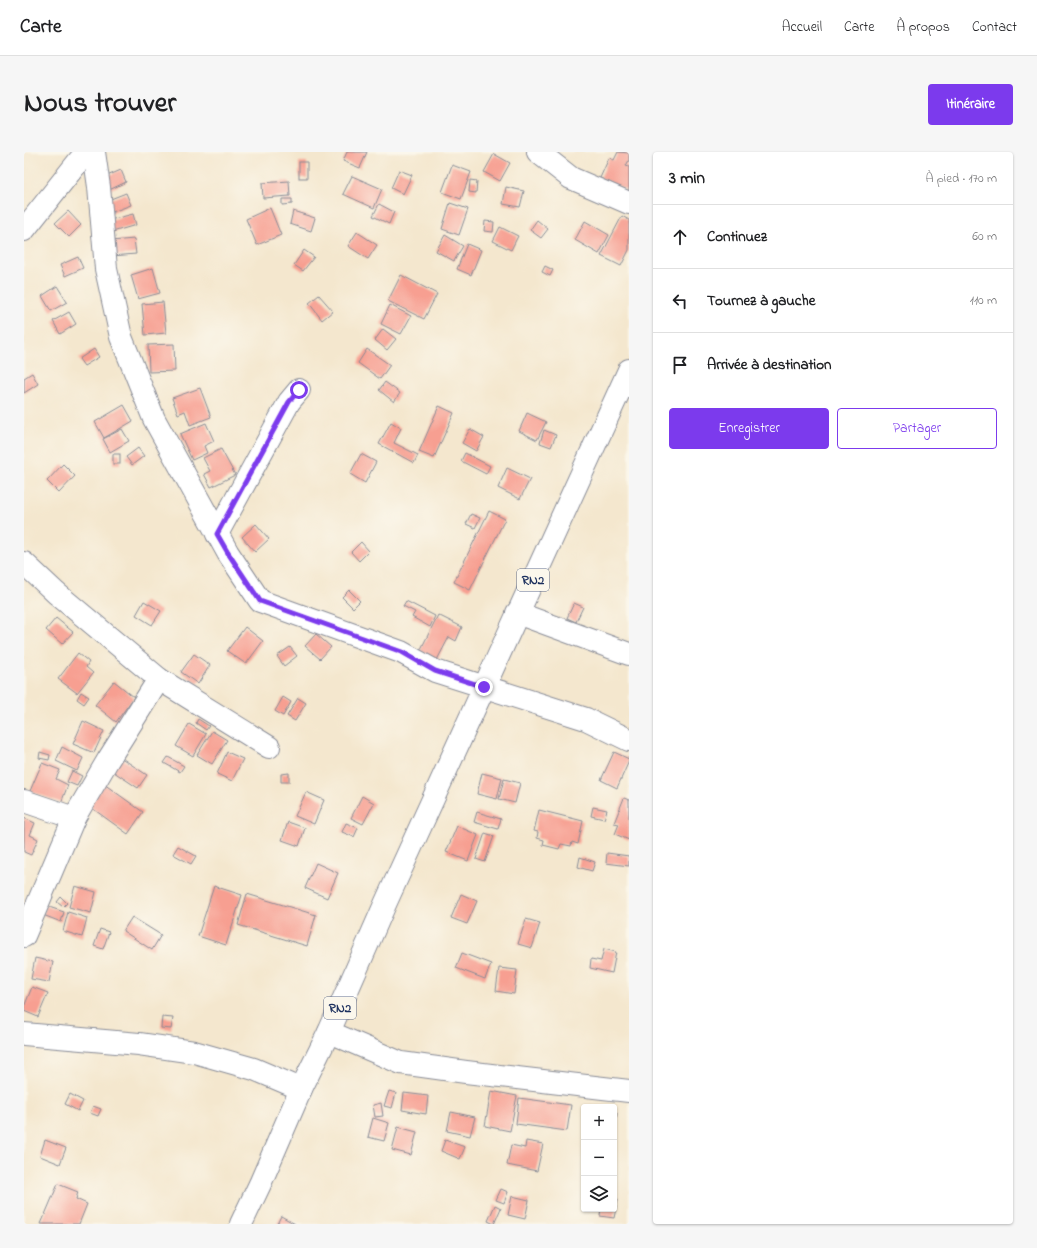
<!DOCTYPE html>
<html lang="fr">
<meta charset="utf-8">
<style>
:root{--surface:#fff;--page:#f6f6f6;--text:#202124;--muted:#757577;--line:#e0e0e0;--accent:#7c3aed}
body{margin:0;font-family:"Indie Flower",sans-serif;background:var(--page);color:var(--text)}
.controls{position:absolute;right:12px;bottom:12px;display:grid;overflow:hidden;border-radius:4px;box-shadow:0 1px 3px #0004}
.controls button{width:36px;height:36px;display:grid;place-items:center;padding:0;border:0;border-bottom:1px solid var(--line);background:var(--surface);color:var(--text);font:20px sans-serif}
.stop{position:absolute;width:12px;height:12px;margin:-9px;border:3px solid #7c3aed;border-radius:50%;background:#fff}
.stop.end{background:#7c3aed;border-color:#fff;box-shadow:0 1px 4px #0008}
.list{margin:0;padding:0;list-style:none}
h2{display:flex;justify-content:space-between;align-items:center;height:52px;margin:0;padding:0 16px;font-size:17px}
h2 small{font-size:13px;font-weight:400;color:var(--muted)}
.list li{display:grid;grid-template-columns:26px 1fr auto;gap:12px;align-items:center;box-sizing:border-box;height:64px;padding:0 16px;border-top:1px solid var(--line)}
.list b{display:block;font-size:15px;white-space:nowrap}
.list em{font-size:13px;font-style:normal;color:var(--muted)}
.actions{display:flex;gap:8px;padding:12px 16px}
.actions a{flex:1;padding:9px 0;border:1px solid var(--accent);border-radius:4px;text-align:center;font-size:14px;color:var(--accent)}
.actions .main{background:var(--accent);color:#fff}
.icon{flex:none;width:22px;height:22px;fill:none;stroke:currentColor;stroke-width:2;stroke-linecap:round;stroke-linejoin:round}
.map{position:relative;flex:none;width:605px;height:1072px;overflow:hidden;border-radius:4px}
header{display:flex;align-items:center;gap:24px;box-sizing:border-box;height:56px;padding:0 20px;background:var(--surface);border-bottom:1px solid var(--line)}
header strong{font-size:19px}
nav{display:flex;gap:22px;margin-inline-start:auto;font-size:14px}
.intro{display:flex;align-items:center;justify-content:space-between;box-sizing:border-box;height:96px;padding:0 24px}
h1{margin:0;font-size:28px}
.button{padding:10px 18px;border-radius:4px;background:var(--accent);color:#fff;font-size:14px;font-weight:700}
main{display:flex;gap:24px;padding:0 24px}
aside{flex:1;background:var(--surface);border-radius:4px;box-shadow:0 1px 3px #0004}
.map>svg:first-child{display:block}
</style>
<header>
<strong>Carte</strong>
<nav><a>Accueil</a><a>Carte</a><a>À propos</a><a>Contact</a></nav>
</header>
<div class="intro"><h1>Nous trouver</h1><a class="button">Itinéraire</a></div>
<main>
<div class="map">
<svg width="605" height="1072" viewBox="0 0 605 1072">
<rect width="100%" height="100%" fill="#fbf7ec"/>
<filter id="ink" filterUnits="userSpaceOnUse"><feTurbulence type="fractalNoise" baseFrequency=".025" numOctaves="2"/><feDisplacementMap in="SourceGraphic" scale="8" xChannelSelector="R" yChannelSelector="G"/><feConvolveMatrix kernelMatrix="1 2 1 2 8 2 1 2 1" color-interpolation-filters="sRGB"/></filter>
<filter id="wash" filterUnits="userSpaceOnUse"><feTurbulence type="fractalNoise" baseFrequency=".012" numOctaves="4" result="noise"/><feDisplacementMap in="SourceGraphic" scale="16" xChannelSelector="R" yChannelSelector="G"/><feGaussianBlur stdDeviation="0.9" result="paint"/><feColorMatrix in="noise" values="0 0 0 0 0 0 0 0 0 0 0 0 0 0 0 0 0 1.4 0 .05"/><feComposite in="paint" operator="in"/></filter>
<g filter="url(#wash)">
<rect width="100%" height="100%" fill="#f4e7ce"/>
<g id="blocks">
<g fill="#f79f91">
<polygon points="323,0 343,0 336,16 319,9"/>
<polygon points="594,0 605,1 605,8 602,14 605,15 605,39 576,26 585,6 590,8"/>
<polygon points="470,2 486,11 476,29 460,20"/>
<rect x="275" y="10" width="8" height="16"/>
<polygon points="428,13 447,20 437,47 418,40"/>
<polygon points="97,18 102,30 81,40 76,27"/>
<polygon points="375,18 388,23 379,42 367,36"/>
<polygon points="328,24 358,37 350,56 319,42"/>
<polygon points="446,28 453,29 452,41 445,40"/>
<polygon points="265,29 266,44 239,46 238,31"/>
<polygon points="482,35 500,39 496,55 479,52"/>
<polygon points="102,41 107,53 83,62 79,50"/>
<polygon points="258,47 268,47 268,52 258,53"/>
<polygon points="426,51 444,57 435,83 418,77"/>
<polygon points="355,52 370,60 365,72 349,64"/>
<polygon points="246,56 257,83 233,93 222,67"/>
<polygon points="44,59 57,73 45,85 31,71"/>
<polygon points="269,59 291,66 287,79 266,72"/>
<polygon points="109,62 112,73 85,81 82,69"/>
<polygon points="598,64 605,68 605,98 597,114 577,104"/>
<polygon points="513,68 524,77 517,86 506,78"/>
<polygon points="461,69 470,70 469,80 460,79"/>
<polygon points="561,69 585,83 575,102 551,88"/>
<polygon points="476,75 494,84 487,98 469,89"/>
<polygon points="333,80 353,93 344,107 324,94"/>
<polygon points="421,83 439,94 430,109 412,99"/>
<polygon points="110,87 112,102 88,104 87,89"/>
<polygon points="443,92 457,98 447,123 433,117"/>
<polygon points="280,98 290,105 279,119 270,113"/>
<polygon points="54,105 59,116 41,124 36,113"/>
<polygon points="521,114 529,118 526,124 518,120"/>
<polygon points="129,116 136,141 114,147 107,123"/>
<polygon points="377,123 413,142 400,167 364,149"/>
<polygon points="33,134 43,150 27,159 18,144"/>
<polygon points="295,143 309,159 298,168 285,151"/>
<polygon points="139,150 142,181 121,183 118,152"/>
<polygon points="366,153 387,164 377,182 357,172"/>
<polygon points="45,160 52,172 36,182 29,169"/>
<polygon points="359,177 372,187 363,198 351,188"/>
<polygon points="150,192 151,219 125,220 124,193"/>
<polygon points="70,197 75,205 60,214 55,207"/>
<polygon points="343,197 366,213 356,227 334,211"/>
<polygon points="8,221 14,232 0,241 0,226"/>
<polygon points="361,230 376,241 370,250 355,238"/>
<polygon points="176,236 187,265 166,273 161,259 154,262 148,246"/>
<polygon points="100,253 109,269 80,286 71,270"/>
<polygon points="415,254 430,261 410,306 395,300"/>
<polygon points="503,261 522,270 513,288 495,279"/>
<polygon points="367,270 377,276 370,291 394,303 390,311 355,292"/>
<polygon points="182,271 190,289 180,294 183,301 168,308 156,282"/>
<polygon points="98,277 105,289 86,300 79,287"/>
<polygon points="446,277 460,285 452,299 438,291"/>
<polygon points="520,278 532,283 527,295 516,291"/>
<polygon points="114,296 120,304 108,313 102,305"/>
<polygon points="197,297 211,323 187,335 180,322 186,319 179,306"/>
<polygon points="441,301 466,314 462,322 437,309"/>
<rect x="89" y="302" width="7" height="10"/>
<polygon points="337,302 352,310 341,331 326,322"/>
<polygon points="39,312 51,324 35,341 23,329"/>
<polygon points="483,316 506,327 496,347 474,336"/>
<polygon points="465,359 481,367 446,438 430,430"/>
<polygon points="447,362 456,366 451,376 442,372"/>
<polygon points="232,372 245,387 231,400 218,385"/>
<polygon points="337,390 345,399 335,409 327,400"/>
<polygon points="325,438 336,449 329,456 318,445"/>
<polygon points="120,449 137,459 128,473 112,463"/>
<polygon points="382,449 411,464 406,475 388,465 391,460 379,454"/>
<polygon points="550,451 559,455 552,470 543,466"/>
<polygon points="414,463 438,475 432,489 425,485 413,508 396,499"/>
<polygon points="32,466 49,480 38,492 22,478"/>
<polygon points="221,475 239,489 222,512 203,499"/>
<polygon points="292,482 307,495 296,507 281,494"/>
<polygon points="266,495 273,504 260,514 253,504"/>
<polygon points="54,501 65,510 62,515 69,521 53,541 34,527"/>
<polygon points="170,502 186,513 174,532 157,520"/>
<polygon points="90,529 110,545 92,570 71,553"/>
<polygon points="57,540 65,545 60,552 53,547"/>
<polygon points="259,545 267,550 259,564 251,559"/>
<polygon points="274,546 282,551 271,569 263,564"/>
<polygon points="174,567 185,574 182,578 172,571"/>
<polygon points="59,569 80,579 70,601 49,592"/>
<polygon points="165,572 182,582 169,604 152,594"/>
<polygon points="188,579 203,588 188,612 173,603"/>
<polygon points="38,595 59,606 53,619 32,609"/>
<polygon points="16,600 26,603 25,608 15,606"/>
<polygon points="203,600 219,607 208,629 193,622"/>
<polygon points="590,600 605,607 605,609 593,636 577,628"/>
<polygon points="96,605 123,623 114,636 87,618"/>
<polygon points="144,605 160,614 156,620 140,611"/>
<polygon points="18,611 36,618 32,627 44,633 37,651 6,639"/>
<polygon points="48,619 58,624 53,634 43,630"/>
<polygon points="265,621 265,630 257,630 257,622"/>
<polygon points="458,621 478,626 473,647 453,642"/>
<polygon points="480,627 496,631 491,651 475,647"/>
<polygon points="80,632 119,660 104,682 65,654"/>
<polygon points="282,640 300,648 290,672 271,664"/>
<polygon points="338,644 350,651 339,672 327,666"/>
<polygon points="600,646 605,648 605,688 591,682 595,672 590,671"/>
<polygon points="569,655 583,658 580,667 567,664"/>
<polygon points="515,658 559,669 554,692 548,690 547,694 537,692 535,697 519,693 520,688 513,686 514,680 510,679"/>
<polygon points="453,660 477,667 474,677 450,670"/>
<polygon points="0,666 11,671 6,683 14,687 7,703 0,700"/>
<polygon points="264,670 281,676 275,694 258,688"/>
<polygon points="322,671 334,676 330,685 318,680"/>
<polygon points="433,674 454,683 444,709 422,700"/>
<polygon points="461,681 470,684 461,710 452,707"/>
<polygon points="154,694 172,704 167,712 149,702"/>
<polygon points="583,701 605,704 605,714 582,711"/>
<polygon points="556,705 571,710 568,719 554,715"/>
<polygon points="292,711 314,721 303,746 281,736"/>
<polygon points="51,734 72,740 67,761 45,755"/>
<polygon points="190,734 218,743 202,793 174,784"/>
<polygon points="223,742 292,763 283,794 214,773"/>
<polygon points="437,742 453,749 443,772 427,766"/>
<polygon points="37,745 43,751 39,755 33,750"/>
<polygon points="22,754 40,760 37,770 19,763"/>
<polygon points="44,760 63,766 58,785 39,779"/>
<polygon points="108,765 137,783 128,798 99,779"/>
<polygon points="502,767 516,771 508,796 494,792"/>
<polygon points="76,777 85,780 79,797 70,794"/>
<polygon points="580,797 592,800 588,821 566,816 567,807 577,809"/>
<polygon points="438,801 467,812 461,827 432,816"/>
<polygon points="11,806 29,810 25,830 7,827"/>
<polygon points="475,816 493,818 490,842 472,839"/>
<polygon points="8,835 24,841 14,865 0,859 0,855"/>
<polygon points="138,865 149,866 147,877 137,876"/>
<polygon points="365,939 372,941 368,956 360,954"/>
<polygon points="467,939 493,944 486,979 461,974"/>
<polygon points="380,941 404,944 402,962 378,958"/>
<polygon points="46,942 59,949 54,959 41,952"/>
<polygon points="495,946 547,953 543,979 492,972"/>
<polygon points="357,951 359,964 351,965 349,953"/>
<polygon points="69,954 77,957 74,964 66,961"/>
<polygon points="427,960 451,965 446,984 423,979"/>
<polygon points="590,960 593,961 591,977 590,977"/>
<polygon points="349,966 365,971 360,989 344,985"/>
<polygon points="374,975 393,980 387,1003 368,998"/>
<polygon points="21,988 42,996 36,1012 16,1004"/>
<polygon points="421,988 441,995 436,1007 417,999"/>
<polygon points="502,989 519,992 513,1019 483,1013 487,993 501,996"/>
<polygon points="34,1032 54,1040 52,1047 63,1052 55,1072 17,1072"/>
<polygon points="477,1037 484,1040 480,1051 472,1048"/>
<polygon points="488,1044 505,1048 501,1067 484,1063"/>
<polygon points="590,1046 594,1047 590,1066 576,1064 577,1057 590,1057"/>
<polygon points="471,1053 477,1056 470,1072 464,1069"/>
<polygon points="257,1064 271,1072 253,1072"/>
</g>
</g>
</g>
<g filter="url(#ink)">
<use href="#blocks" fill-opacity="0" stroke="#888b96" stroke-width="1"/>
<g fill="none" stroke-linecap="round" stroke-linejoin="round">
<g stroke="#888b96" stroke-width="24">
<g id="minor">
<polyline points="70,0 75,35 82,117 97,185 130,267 204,401 236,449 377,500 411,519 562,567 605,588"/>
<polyline points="514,0 547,26 605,51"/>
<polyline points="0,78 62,0"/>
<polyline points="193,382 265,250 275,238"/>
<polyline points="0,411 32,441 135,527 245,595"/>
<polyline points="493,461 605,502"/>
<polyline points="0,649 50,666"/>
<polyline points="0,784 50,666 84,608 135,527"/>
<polyline points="305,880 377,911 442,920 605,939"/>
<polyline points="0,882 115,892 170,900 230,917 277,937"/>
</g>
</g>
<g stroke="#888b96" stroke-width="24">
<polyline id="trunk" points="217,1072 236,1032 277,937 305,880 362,750 605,218"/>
</g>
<use href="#minor" stroke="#fff" stroke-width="22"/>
<use href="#trunk" stroke="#fff" stroke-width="22"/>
</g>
</g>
<g fill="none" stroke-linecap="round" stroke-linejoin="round" filter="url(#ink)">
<polyline stroke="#7c3aed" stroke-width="5" points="275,238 265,250 193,382 204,401 236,449 378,500 411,519 460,535"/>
</g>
<g text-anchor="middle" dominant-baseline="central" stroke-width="3" stroke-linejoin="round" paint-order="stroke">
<g fill="#fbf7ec" stroke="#5e6b89" stroke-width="1">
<rect x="493" y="417" width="32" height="22" rx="3"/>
<rect x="300" y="845" width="32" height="22" rx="3"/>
</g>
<g font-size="13" font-weight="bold" fill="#1b2f5e">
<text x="509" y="428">RN2</text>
<text x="316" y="856">RN2</text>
</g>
</g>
</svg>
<div class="controls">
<button>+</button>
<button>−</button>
<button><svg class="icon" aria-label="layers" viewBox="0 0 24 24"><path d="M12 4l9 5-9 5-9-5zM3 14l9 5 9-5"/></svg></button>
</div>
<div class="stop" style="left:275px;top:238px"></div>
<div class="stop end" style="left:460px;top:535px"></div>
</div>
<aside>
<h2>3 min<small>À pied · 170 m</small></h2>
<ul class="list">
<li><svg class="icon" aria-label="ahead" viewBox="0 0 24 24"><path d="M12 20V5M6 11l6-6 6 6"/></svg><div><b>Continuez</b></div><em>60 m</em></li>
<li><svg class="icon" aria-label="left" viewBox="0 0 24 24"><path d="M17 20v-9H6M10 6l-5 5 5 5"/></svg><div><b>Tournez à gauche</b></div><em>110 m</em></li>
<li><svg class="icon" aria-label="arrive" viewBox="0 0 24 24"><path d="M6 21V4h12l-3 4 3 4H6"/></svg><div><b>Arrivée à destination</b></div></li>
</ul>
<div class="actions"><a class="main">Enregistrer</a><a>Partager</a></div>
</aside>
</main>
